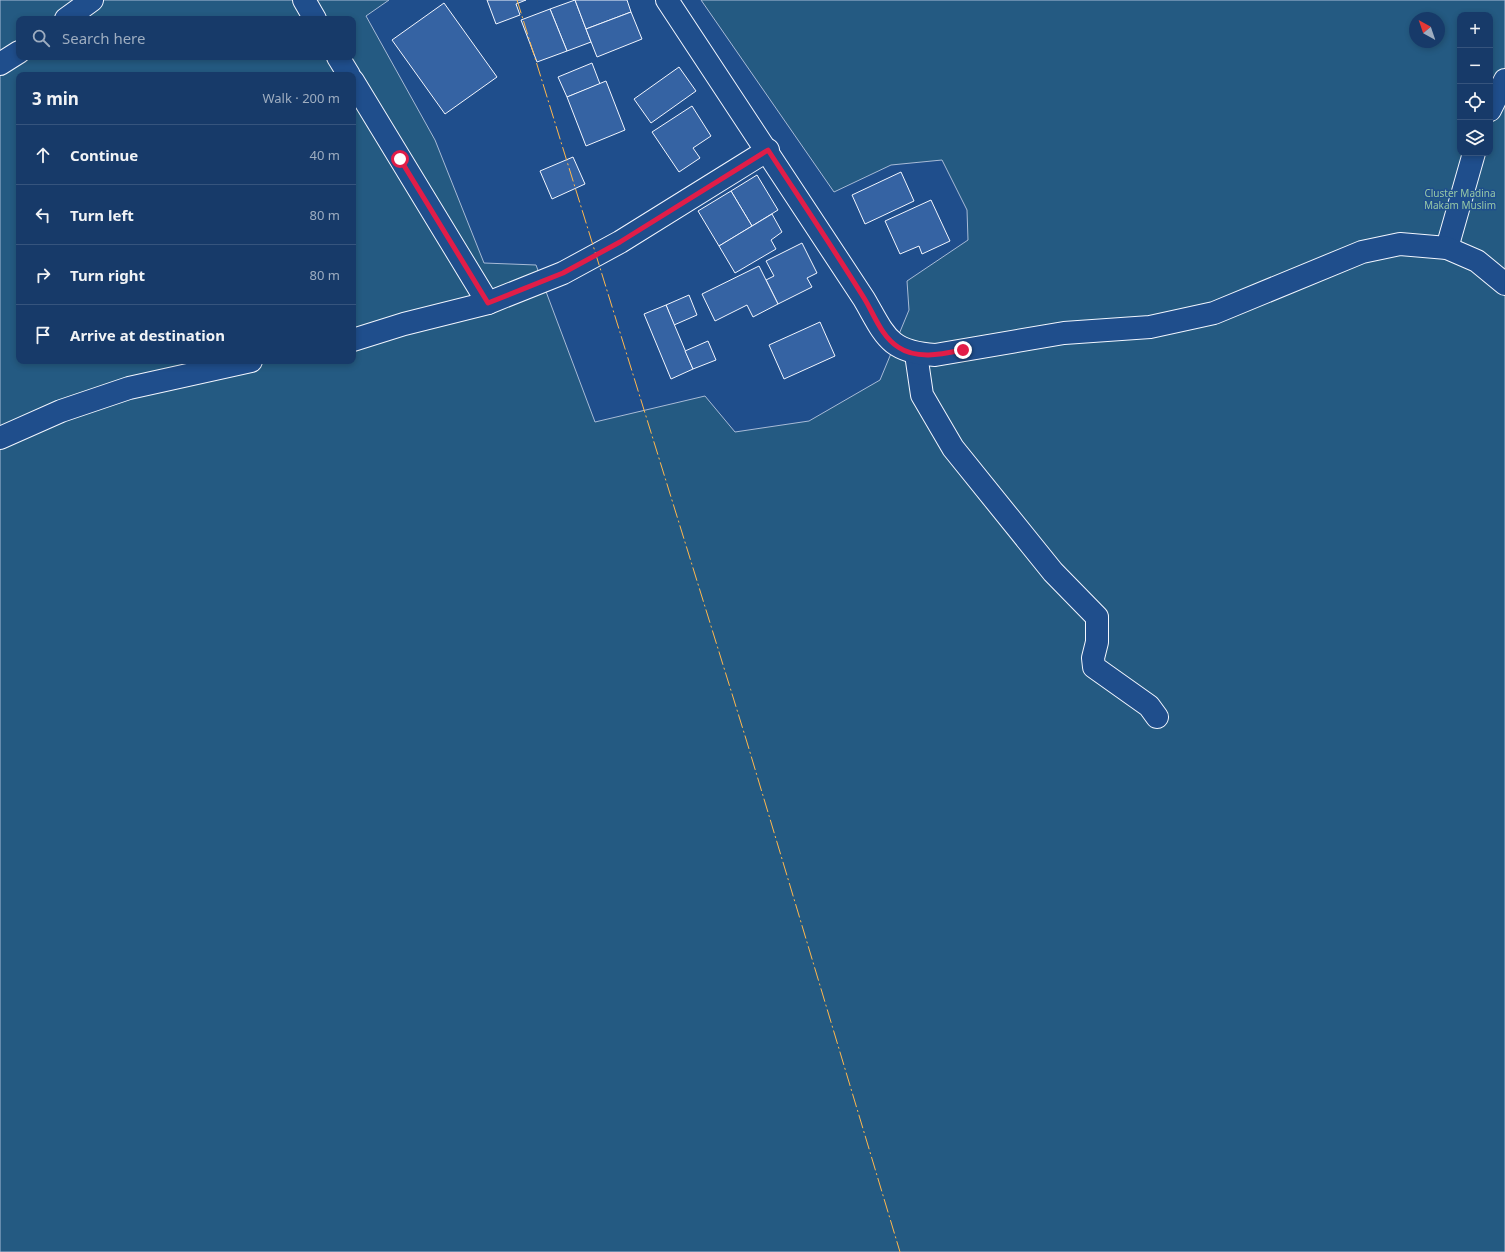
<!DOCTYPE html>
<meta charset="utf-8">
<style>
:root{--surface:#173a69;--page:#20416f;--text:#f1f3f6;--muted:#9eadc0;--line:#36547d}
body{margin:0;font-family:"Noto Sans",sans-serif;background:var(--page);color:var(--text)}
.controls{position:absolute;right:12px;top:12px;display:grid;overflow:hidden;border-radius:8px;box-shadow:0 2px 6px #0003}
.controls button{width:36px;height:36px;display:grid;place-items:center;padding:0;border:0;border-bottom:1px solid var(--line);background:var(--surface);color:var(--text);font:20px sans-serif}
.compass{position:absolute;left:1409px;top:12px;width:36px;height:36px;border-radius:50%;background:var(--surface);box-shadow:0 2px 6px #0003;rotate:320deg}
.stop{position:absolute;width:12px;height:12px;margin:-9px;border:3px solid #e11d48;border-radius:50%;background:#fff}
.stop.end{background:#e11d48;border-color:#fff;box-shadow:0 1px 4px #0008}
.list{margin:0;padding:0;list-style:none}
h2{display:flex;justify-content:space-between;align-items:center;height:52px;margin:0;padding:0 16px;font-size:17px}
h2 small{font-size:13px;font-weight:400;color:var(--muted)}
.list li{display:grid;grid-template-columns:26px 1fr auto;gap:12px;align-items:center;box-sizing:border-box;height:60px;padding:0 16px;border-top:1px solid var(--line)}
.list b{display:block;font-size:15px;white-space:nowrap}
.list em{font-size:13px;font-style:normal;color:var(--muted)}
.icon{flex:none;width:22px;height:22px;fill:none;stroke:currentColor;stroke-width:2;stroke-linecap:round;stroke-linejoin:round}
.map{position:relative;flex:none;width:1505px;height:1252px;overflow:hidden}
.search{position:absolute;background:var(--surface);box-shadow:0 2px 6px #0003;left:16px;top:16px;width:340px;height:44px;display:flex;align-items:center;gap:10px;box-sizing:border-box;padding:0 14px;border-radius:8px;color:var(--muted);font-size:15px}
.panel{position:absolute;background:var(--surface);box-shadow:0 2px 6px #0003;left:16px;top:72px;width:340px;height:292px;border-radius:8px}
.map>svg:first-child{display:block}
</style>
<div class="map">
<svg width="1505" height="1252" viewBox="0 0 1505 1252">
<rect width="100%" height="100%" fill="#1f4e8c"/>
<path fill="#245a82" stroke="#a8bbd7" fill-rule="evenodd" d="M0 0H389L366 16 435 140 484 263 536 265 595 422 705 396 735 432 809 421 880 380 909 310 907 281 968 240 967 210 942 160 891 165 834 192 701 0H1505V1252H0ZM1460 15H1490V153H1460ZM1415 18H1439V42H1415ZM19 19H353V57H19ZM19 75H353V361H19Z"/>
<g fill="#3563a3" stroke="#f2f6ff">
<polygon points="487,0 526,0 516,4 520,15 496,24"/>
<polygon points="575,0 591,42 567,51 550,9"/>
<polygon points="575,0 627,0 631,12 586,29"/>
<polygon points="444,3 497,77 445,114 392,40"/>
<polygon points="550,9 567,51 537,62 521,20"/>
<polygon points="631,12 642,39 597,57 586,29"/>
<polygon points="592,63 600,84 567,97 558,77"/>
<polygon points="679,67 696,91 651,123 634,99"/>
<polygon points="606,81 625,130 586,146 567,97"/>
<polygon points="692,106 711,136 693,148 700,158 679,172 652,132"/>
<polygon points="573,157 585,184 552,199 540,171"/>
<polygon points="901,172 914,201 865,224 852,195"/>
<polygon points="757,175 778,210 752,226 731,191"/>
<polygon points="731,191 752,226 719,246 698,211"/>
<polygon points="931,200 950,241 922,254 919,246 900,254 885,221"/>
<polygon points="772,214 782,232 771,240 776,249 735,273 719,246"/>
<polygon points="802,243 817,273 807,278 812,287 778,304 766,280 774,276 766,261"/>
<polygon points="759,266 778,304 753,317 747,305 715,321 702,294"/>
<polygon points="689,295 697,315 674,325 666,305"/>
<polygon points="666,305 693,369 671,379 644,314"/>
<polygon points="820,322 835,356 784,379 769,345"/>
<polygon points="708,341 716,360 693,369 685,351"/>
</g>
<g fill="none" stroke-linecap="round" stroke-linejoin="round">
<g stroke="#f2f6ff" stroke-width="24">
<g id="minor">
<polyline points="304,0 315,19"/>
<polyline points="66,19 92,0"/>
<polyline points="338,57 349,75"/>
<polyline points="0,64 19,52"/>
<polyline points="353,81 488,303"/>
<polyline points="1490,110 1505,80"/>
<polyline points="1447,248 1474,153"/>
<polyline points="353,340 404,324 488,303 563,273 620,242 768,150"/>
<polyline points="916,354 922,395 953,448 1053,572 1097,617 1097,642 1093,658 1094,667 1149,706 1157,717"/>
<polyline points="0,438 61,411 129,388 251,361"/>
</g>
</g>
<g stroke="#f2f6ff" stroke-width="24">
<path id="major" d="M667 0 864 299C885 335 888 352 935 355L1064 333 1150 327 1214 313 1362 252 1400 244 1447 248 1477 261 1505 284"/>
</g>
<use href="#minor" stroke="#1f4e8c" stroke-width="22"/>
<use href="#major" stroke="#1f4e8c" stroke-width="22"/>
<polyline stroke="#ffb74d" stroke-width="1" stroke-dasharray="14 3 2 3" stroke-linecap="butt" points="517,0 746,739 900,1252"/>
</g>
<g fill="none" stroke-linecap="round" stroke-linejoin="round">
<path stroke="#e11d48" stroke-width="5" d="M400 159 488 303 563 273 620 242 768 150C800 199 833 248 864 298 874 314 881 336 898 347 917 360 943 354 963 350"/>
</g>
<g text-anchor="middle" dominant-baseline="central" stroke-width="3" stroke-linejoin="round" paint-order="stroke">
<g font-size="10" fill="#97c8a6" stroke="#1f4e8c">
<text x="1460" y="193">Cluster Madina<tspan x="1460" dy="12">Makam Muslim</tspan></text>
</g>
</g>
</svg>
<div class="controls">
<button>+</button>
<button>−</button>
<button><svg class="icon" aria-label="locate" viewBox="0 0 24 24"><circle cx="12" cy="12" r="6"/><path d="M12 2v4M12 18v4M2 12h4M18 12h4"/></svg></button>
<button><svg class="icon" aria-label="layers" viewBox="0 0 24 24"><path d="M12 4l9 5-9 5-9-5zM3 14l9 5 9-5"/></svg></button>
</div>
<svg class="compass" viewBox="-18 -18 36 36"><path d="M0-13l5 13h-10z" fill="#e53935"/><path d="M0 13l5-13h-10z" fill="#9eadc0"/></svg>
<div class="stop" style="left:400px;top:159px"></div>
<div class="stop end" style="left:963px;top:350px"></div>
<div class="search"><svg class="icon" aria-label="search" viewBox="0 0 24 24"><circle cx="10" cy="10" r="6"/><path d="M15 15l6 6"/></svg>Search here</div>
<section class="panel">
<h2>3 min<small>Walk · 200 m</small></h2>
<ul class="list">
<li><svg class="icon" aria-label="ahead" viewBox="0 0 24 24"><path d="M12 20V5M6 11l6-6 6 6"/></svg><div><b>Continue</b></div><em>40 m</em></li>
<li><svg class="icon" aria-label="left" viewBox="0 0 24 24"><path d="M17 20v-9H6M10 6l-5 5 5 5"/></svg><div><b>Turn left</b></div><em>80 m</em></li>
<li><svg class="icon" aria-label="right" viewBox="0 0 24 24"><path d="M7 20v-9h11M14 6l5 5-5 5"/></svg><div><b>Turn right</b></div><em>80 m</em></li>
<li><svg class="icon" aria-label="arrive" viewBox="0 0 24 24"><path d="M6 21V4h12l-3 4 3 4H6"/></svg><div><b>Arrive at destination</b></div></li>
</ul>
</section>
</div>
